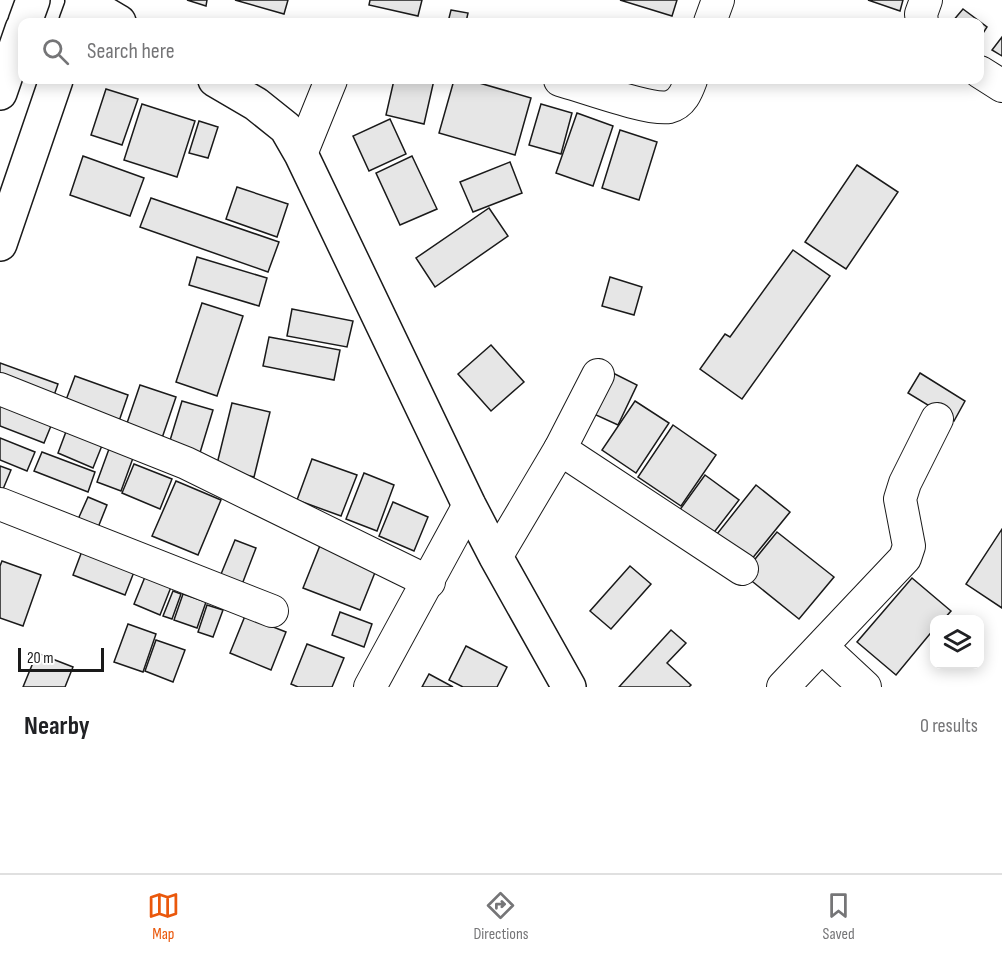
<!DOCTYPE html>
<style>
:root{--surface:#fff;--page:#f2f2f2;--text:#202124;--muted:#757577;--line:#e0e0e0;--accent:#ea580c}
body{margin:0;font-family:"Sofia Sans Condensed",sans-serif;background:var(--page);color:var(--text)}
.controls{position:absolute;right:18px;bottom:18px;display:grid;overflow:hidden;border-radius:12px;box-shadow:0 3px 15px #0003}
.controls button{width:54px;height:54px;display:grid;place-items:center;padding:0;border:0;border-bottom:2px solid var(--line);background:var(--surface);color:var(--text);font:30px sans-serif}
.scale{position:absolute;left:18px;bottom:15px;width:86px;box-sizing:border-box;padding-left:6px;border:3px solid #1a1a1a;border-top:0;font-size:16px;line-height:21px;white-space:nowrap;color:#1a1a1a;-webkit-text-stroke:4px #fff;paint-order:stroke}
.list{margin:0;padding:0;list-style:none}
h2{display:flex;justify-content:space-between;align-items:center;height:78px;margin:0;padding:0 24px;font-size:26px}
h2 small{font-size:20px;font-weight:400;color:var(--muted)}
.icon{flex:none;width:33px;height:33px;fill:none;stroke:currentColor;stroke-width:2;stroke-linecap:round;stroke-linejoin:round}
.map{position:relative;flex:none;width:1002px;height:687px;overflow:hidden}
.search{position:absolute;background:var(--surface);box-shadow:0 3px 15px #0003;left:18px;right:18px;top:18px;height:66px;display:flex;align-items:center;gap:15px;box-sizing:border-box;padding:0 21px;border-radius:12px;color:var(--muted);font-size:22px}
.sheet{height:186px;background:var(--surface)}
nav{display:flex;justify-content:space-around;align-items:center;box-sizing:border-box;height:84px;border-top:2px solid var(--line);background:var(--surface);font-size:16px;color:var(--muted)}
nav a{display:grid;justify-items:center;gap:3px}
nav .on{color:var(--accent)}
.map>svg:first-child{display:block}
</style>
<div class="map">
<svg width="1002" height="687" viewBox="0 0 1002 687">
<rect width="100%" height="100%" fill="#fff"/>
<g fill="#e6e6e6" stroke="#1a1a1a" stroke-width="1.5">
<polygon points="187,0 207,0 206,6"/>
<polygon points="235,0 288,0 284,14"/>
<polygon points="370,0 422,0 418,16 369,5"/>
<polygon points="620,0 677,0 672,16"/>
<polygon points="868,0 903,0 900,11"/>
<polygon points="963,9 987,27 980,38 980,22 952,22"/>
<polygon points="451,10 468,13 466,22 448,22"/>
<polygon points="1002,37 1002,56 992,50"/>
<polygon points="394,80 434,80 424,124 386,115"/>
<polygon points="454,80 469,80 531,98 515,155 439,133"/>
<polygon points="106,89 138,99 122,145 91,135"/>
<polygon points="142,104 195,121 177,177 124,160"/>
<polygon points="541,104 572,113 561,154 529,145"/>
<polygon points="577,113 613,126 593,186 556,173"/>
<polygon points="390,119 406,154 369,171 353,136"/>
<polygon points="199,121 218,127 208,158 189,153"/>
<polygon points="620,130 657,142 639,200 602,188"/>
<polygon points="83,156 144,178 130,216 70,195"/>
<polygon points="412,156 437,209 400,225 376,173"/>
<polygon points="510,162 522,193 473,212 460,182"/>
<polygon points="857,165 898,192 846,269 805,242"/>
<polygon points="237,187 288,204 277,237 226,219"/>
<polygon points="151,198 279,242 268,272 140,227"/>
<polygon points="489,208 508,236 435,287 416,258"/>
<polygon points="793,250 830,276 742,399 700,369 725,334 730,337"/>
<polygon points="197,257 267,278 259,306 189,285"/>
<polygon points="610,277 642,287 634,315 602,306"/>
<polygon points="202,303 243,316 217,396 176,382"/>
<polygon points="292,309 353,321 347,347 287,336"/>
<polygon points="269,337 340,350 334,380 263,366"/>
<polygon points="491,345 524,382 491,411 458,374"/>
<polygon points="0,363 58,384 51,404 0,386"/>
<polygon points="605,369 637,385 618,425 585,410"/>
<polygon points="920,373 965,401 954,421 908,393"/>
<polygon points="75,376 128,395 117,427 63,408"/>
<polygon points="140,385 176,397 161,441 125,429"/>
<polygon points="0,400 53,421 44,443 0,426"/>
<polygon points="182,401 213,410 199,456 168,447"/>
<polygon points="635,401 669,423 636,473 602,450"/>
<polygon points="232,403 270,412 254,477 216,468"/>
<polygon points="673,425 716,455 681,506 638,477"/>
<polygon points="67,429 103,443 93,468 58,453"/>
<polygon points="0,438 35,452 27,471 0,460"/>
<polygon points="109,449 133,458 121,491 97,482"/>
<polygon points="42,452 95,472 88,492 34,471"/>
<polygon points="312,459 357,475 341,516 297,500"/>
<polygon points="134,464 172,479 160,509 122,493"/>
<polygon points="0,466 11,470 1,494 0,493"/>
<polygon points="364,473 394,485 377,531 346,519"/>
<polygon points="705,475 739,500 712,535 679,511"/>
<polygon points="176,481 221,500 198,555 152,536"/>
<polygon points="756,485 790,512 751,560 717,534"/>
<polygon points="88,497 107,505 95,535 75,526"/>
<polygon points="393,502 428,517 414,551 379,536"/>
<polygon points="1002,529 1002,608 966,584"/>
<polygon points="777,532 834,577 799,619 743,574"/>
<polygon points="235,540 256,548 241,587 219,579"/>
<polygon points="321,543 378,565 360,610 303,588"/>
<polygon points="82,551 134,572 125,595 73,575"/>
<polygon points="2,561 41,575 23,626 0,618 0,566"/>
<polygon points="630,566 651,584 611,629 590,611"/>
<polygon points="147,572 173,582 160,615 134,604"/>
<polygon points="912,578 951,611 943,620 934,620 934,629 896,675 857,642"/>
<polygon points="173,591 181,594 172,619 163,616"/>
<polygon points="183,594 206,602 197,628 174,620"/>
<polygon points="207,605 223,610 213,637 198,632"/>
<polygon points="340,612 372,624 364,647 332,635"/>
<polygon points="245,616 286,632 271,670 230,653"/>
<polygon points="128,624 156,634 143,672 114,662"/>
<polygon points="671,630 686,643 667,663 691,685 689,687 619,687"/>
<polygon points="156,640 185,650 173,682 145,671"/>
<polygon points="307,644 344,658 332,687 298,687 291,684"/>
<polygon points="466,646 507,667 497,687 463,687 449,680"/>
<polygon points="37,653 73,667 65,687 23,687"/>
<polygon points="429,674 453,687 422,687"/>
</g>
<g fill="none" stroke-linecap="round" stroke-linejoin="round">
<g stroke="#1a1a1a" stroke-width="34">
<g id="minor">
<polyline points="710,22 718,0"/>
<polyline points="922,22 921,14 926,0"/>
<polyline points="980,72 1002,86"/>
<path d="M560 80C582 86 650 111 669 107 682 104 687 91 691 80"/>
<polyline points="301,154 331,80"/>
<polyline points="0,389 186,463 429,582"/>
<polyline points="560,449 598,375"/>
<polyline points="0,504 272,611"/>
<polyline points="496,557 560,449 742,569"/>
<polyline points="822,647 865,687"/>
<polyline points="370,687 469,505"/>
<polyline points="783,687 905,558 909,546 900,499 905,483 937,419"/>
</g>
</g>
<g stroke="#1a1a1a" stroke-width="36">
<g id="major">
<polyline points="82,0 119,22"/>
<polyline points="215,80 256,104 286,128 301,154 469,505 496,557 569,687"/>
</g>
</g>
<g stroke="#1a1a1a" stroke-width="36">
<g id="highway">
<polyline points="25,22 33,0"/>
<polyline points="76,22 84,0"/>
<polyline points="0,93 22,29"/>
<polyline points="0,244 56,80"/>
</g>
</g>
<use href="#minor" stroke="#fff" stroke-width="32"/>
<use href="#major" stroke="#fff" stroke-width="33"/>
<use href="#highway" stroke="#fff" stroke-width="33"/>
</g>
</svg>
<div class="controls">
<button><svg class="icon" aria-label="layers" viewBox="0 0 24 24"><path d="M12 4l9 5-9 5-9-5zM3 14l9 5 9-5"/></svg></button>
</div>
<div class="scale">20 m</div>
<div class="search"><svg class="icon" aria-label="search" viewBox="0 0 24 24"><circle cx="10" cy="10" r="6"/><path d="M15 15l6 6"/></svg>Search here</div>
</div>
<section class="sheet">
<h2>Nearby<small>0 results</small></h2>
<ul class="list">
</ul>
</section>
<nav>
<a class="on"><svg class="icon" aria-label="map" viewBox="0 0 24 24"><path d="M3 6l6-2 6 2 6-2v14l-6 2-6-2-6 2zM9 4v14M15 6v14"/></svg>Map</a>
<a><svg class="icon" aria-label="directions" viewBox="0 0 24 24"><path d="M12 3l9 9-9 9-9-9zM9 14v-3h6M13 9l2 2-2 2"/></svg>Directions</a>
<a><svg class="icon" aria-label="saved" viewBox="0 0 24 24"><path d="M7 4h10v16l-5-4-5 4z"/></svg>Saved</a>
</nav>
